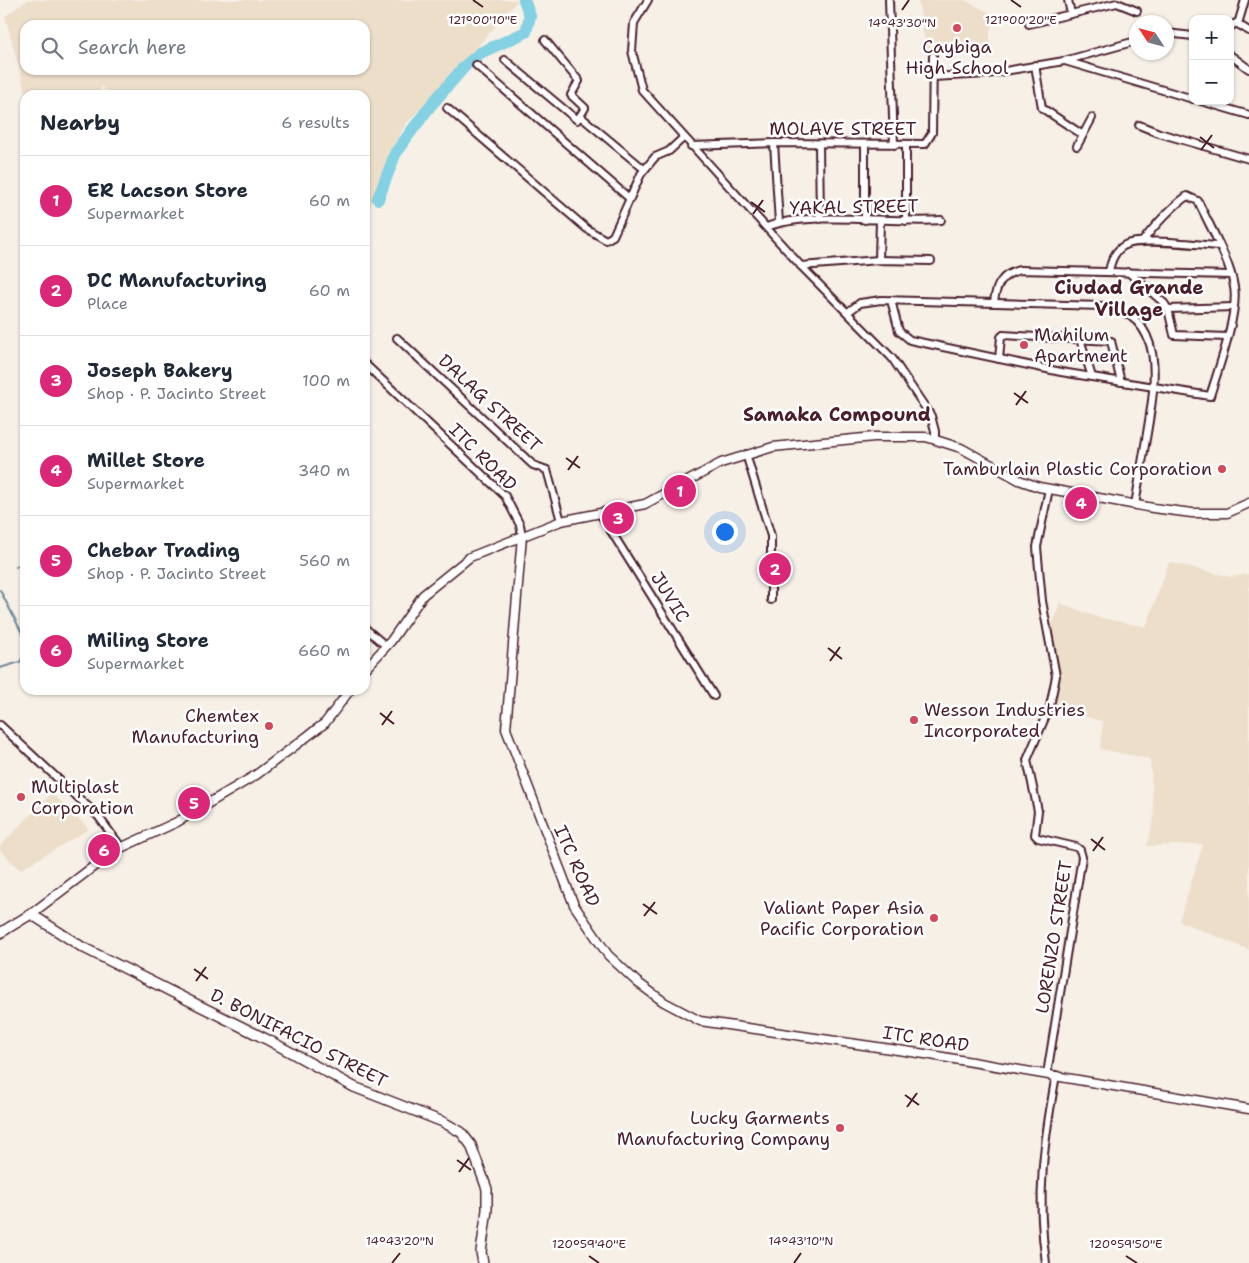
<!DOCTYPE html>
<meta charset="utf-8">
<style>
:root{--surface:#fff;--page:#f2f2f3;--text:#1f2937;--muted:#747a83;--line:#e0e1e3;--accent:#db2777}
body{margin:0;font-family:"Shantell Sans",sans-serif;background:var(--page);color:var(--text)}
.controls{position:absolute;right:15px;top:15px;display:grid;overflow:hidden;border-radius:10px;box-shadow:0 1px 4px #0004}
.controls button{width:45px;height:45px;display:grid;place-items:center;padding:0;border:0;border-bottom:1px solid var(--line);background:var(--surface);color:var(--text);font:25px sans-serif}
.compass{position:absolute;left:1129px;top:15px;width:45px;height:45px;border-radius:50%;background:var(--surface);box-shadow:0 1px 4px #0004;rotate:306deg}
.you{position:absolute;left:724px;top:531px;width:18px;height:18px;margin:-12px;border:4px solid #fff;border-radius:50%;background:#1a73e8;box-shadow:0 0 0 8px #1a73e833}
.badge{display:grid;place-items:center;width:32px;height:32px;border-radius:50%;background:var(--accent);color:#fff;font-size:16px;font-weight:700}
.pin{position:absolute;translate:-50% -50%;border:2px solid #fff;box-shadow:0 1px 5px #0006}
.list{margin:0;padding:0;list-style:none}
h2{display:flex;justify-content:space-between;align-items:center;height:65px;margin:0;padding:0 20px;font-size:21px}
h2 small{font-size:16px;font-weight:400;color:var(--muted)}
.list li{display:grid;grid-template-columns:32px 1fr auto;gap:15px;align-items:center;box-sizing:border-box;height:90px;padding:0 20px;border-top:1px solid var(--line)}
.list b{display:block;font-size:19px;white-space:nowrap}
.list p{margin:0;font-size:16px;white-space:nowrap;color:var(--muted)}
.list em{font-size:16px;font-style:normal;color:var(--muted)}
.icon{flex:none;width:28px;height:28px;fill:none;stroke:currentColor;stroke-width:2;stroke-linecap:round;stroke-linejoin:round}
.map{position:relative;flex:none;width:1249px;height:1263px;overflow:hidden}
.search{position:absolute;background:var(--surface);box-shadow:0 1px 4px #0004;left:20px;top:20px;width:350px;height:55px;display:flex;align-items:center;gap:12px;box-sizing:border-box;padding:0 18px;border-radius:15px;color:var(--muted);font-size:19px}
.panel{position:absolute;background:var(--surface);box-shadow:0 1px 4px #0004;left:20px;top:90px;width:350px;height:605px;border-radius:15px}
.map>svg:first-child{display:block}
</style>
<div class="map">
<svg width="1249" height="1263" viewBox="0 0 1249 1263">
<rect width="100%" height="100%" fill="#f7f0e7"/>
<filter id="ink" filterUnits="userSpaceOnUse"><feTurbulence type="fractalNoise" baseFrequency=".02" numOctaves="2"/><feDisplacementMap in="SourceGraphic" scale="10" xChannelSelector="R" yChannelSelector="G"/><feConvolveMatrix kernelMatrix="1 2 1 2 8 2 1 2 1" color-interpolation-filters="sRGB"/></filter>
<g filter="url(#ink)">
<g fill="#eddeca" fill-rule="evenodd">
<path d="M28 0H518L453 75 406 124 389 154 365 221V95H114L102 87 97 95H26L5 16ZM25 25H365V70H25Z"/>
<polygon points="918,0 965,0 996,16 990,31 990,49 927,54"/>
<polygon points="1169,562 1231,577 1249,574 1249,950 1179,921 1203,844 1147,846 1154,818 1150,759 1100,749 1103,722 1053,706 1059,676 1050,632 1060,603 1097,617 1146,627"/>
<polygon points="52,793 89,829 20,870 0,850 0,846"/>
</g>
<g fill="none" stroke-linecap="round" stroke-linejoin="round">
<g stroke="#6c8a99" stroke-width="2">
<polyline points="365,234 367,227"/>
<polyline points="365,284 365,311"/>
<polyline points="16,567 25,560"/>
<polyline points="0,590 25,639"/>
<polyline points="0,668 20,662 25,654"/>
</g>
<polyline stroke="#83d1e2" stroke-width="12" points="378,199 396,152 431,105 465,66 480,53 526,32 530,16 524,0"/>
<g stroke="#4a1f2b" stroke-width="10">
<g id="minor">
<polyline points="648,0 634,23 632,51 642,90 801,266 892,358 931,416 935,431 935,439"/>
<polyline points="889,0 894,145"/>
<polyline points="1068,0 1071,14"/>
<polyline points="1029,24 1117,3 1137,11"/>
<polyline points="1238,24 1245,0"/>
<polyline points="1230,27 1236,23 1249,31"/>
<polyline points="1166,33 1193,36"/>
<polyline points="545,40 579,81 571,95 585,108 580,116"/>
<polyline points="1230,55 1249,69"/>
<polyline points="505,60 577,120 580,116 644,169"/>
<polyline points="1065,61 1193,99"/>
<polyline points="476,65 629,198"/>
<polyline points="1035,65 1042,108 1083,135"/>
<polyline points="933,77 987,74 1064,61 1136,41"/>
<polyline points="1201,101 1249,115"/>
<polyline points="447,108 587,229 606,240 613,236 641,174 655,157 669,151 683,138"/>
<polyline points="1139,125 1159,133 1249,159"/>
<polyline points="774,143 779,223"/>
<polyline points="819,145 820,219"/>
<polyline points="691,146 774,143 925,144 932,133 933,56"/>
<polyline points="1077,146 1092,118"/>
<polyline points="865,220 865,145"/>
<polyline points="906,221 906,145"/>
<path d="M767 227C811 210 891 224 941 220"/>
<polyline points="879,260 880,221"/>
<polyline points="801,266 879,260 931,261"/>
<path d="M1109 271C1111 261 1115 250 1125 245 1138 237 1200 245 1219 246"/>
<polyline points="1128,272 1164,303 1168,309 1174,335 1227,337"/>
<path d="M891 300 899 331 910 340 1061 372 1210 396C1218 370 1239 312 1234 287 1230 260 1210 227 1198 201L1187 196C1169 209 1156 224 1142 242"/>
<path d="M994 302C996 285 1002 274 1020 270L1231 275"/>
<polyline points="1168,309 1234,307"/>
<path d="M848 312 860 303 881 300 1104 306C1168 316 1155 386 1147 433 1143 457 1139 481 1135 505"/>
<polyline points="397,338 533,465 547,470 561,521"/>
<polyline points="1080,339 1092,377"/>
<polyline points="999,359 1001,337 1003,335 1111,341 1121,382"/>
<polyline points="365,364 505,496 520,525 522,536"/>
<polyline points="746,454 771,536 771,600"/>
<polyline points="601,515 714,696"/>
<polyline points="365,628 386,646"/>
<polyline points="0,725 98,816 121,847"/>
<polyline points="1047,1074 1082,857 1080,850 1076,847 1038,838 1035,835 1038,811 1027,760 1050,706 1056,676 1042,601 1037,547 1049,489"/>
<path d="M1046 1263C1036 1196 1044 1141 1056 1075"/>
</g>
</g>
<g stroke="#4a1f2b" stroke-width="11">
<g id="tertiary">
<polyline points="522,536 506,729 574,905 608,955 637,982 664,1002 700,1021 925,1054 1249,1109"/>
<polyline points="365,669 391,641 423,595 470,557 561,521 645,504 721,463 773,447 874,437 926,437 961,448 1019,480 1039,487 1153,508 1192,513 1227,513 1249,503"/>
<polyline points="31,914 114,851 177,822 256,775 325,723 350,690"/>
</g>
</g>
<g stroke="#4a1f2b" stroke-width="12">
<polyline id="secondary" points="0,933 31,914 82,947 270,1041 354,1087 443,1122 461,1132 471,1145 487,1189 487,1210 481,1252 483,1263"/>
</g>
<use href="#minor" stroke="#fff" stroke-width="6"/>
<use href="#tertiary" stroke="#fff" stroke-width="8"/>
<use href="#secondary" stroke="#fff" stroke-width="9"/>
</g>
</g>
<path fill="none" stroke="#4a1f2b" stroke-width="2" d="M473 0 483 7M1011 0 1021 7M902 10 909 0M1200 137 1214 148M1201 150 1212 135M751 202 765 212M753 214 763 200M1014 393 1028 403M1016 405 1026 391M566 458 580 468M568 470 578 456M828 648 842 659M830 661 840 647M380 713 394 724M382 725 392 711M1091 839 1105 850M1093 851 1103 837M643 904 657 914M644 916 655 902M194 969 208 979M196 981 206 967M905 1095 919 1105M907 1107 917 1093M457 1160 471 1170M459 1172 469 1158M589 1256 599 1263M1126 1256 1137 1263M392 1263 400 1253M794 1263 801 1253"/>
<g fill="#d1495b" stroke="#fff" stroke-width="2">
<circle cx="957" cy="28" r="5"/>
<circle cx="1024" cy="345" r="5"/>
<circle cx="1222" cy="469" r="5"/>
<circle cx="914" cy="720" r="5"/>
<circle cx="269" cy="726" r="5"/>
<circle cx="21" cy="797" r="5"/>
<circle cx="934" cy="918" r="5"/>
<circle cx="840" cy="1128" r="5"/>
</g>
<g text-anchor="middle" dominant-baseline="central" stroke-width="5" stroke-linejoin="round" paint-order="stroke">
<g font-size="18" fill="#4a1f2b" stroke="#fff" text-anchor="end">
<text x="957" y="47" text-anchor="middle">Caybiga<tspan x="957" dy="21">High School</tspan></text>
<text x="1034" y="335" text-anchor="start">Mahilum<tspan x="1034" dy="21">Apartment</tspan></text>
<text x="1212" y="469">Tamburlain Plastic Corporation</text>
<text x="924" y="710" text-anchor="start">Wesson Industries<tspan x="924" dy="21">Incorporated</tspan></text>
<text x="259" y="716">Chemtex<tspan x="259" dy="21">Manufacturing</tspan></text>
<text x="31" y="787" text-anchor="start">Multiplast<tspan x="31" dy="21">Corporation</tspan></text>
<text x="924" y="908">Valiant Paper Asia<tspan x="924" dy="21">Pacific Corporation</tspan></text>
<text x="830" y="1118">Lucky Garments<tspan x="830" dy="21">Manufacturing Company</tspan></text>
</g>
<g font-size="18" fill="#4a1f2b" stroke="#fff">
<text x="843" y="129">MOLAVE STREET</text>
<text transform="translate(854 207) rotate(-1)">YAKAL STREET</text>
<text transform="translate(490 403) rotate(43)">DALAG STREET</text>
<text transform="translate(483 457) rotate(45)">ITC ROAD</text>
<text transform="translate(670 597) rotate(58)">JUVIC</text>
<text transform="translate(577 866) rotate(66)">ITC ROAD</text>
<text transform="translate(1054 937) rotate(-81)">LORENZO STREET</text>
<text transform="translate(299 1038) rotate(27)">D. BONIFACIO STREET</text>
<text transform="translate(926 1039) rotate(9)">ITC ROAD</text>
</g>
<g font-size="19" font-weight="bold" fill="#4a1f2b" stroke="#fff">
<text x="1129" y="287">Ciudad Grande<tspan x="1129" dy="22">Village</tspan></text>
<text x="837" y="414">Samaka Compound</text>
</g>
</g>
<g font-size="12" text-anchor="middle" fill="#4a1f2b" stroke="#fff" stroke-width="5" stroke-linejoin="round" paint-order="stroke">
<text x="483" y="24">121°00'10"E</text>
<text x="1021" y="24">121°00'20"E</text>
<text x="902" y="27">14°43'30"N</text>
<text x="400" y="1245">14°43'20"N</text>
<text x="801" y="1245">14°43'10"N</text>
<text x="589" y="1248">120°59'40"E</text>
<text x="1126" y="1248">120°59'50"E</text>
</g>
</svg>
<div class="controls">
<button>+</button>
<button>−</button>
</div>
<svg class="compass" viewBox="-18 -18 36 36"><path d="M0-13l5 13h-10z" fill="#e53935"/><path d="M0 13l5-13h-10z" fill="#747a83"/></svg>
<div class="you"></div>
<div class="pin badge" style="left:680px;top:491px">1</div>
<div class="pin badge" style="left:775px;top:569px">2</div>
<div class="pin badge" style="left:618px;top:518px">3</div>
<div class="pin badge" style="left:1081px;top:503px">4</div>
<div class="pin badge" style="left:194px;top:803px">5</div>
<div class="pin badge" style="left:104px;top:850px">6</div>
<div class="search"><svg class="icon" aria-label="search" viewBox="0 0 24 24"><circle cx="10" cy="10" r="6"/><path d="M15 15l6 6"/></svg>Search here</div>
<section class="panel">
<h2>Nearby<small>6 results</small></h2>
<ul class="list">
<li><span class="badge">1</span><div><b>ER Lacson Store</b><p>Supermarket</p></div><em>60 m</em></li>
<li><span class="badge">2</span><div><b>DC Manufacturing</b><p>Place</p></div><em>60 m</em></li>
<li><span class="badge">3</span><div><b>Joseph Bakery</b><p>Shop · P. Jacinto Street</p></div><em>100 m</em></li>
<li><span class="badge">4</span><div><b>Millet Store</b><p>Supermarket</p></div><em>340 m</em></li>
<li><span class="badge">5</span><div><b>Chebar Trading</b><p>Shop · P. Jacinto Street</p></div><em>560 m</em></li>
<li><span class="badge">6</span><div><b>Miling Store</b><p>Supermarket</p></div><em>660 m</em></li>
</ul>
</section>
</div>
